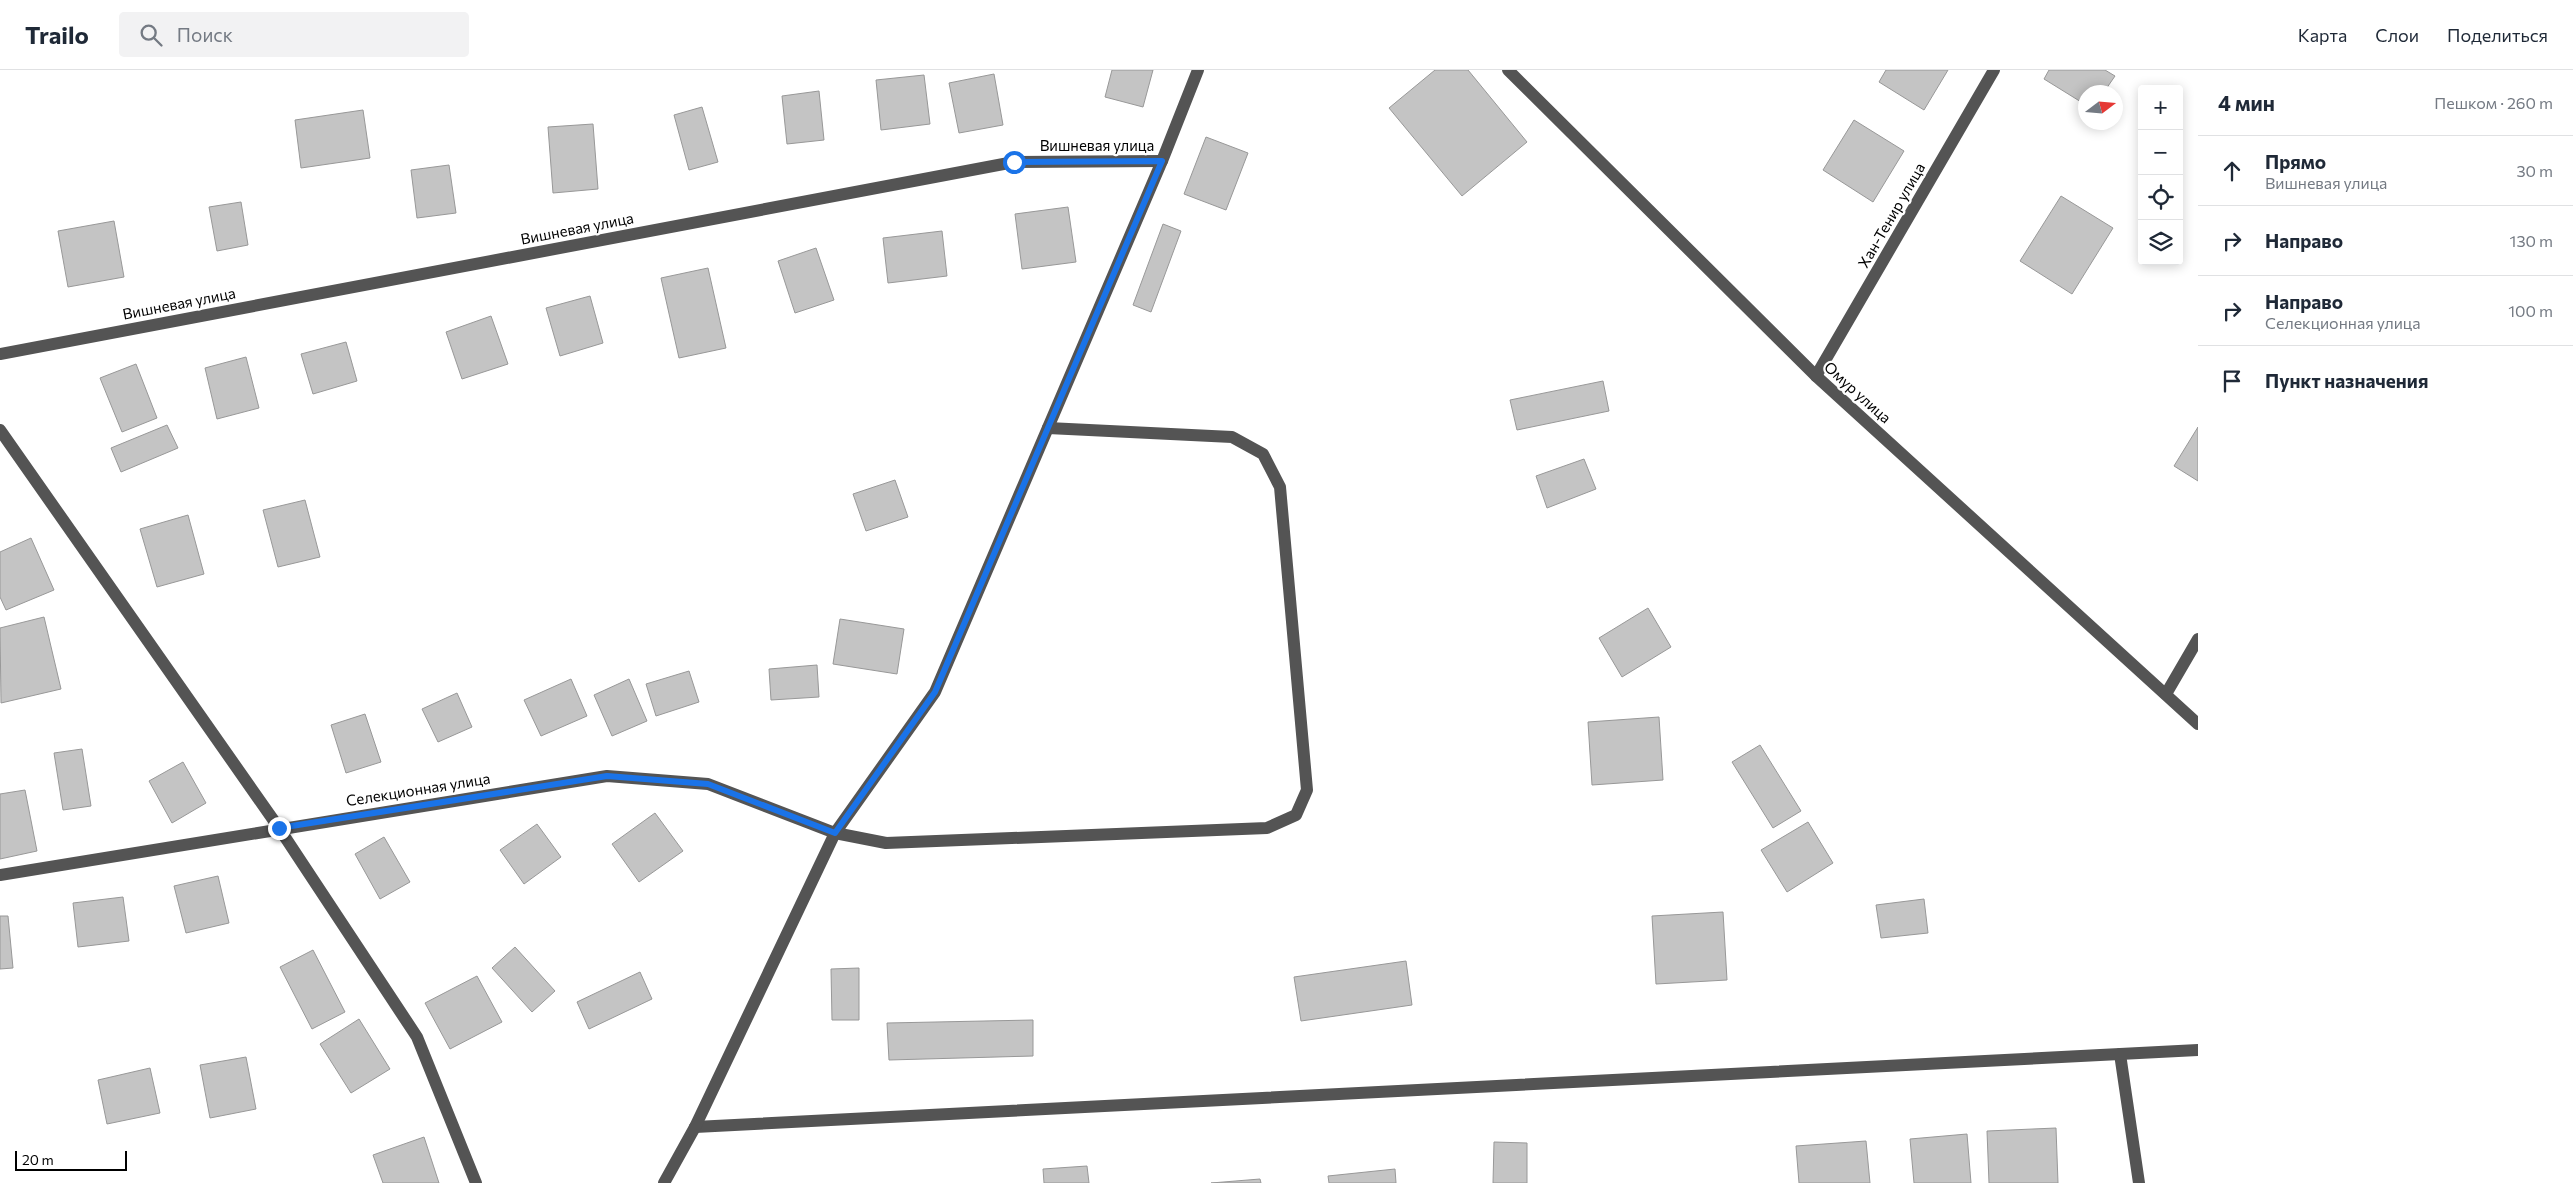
<!DOCTYPE html>
<html lang="ru">
<meta charset="utf-8">
<style>
:root{--surface:#fff;--page:#f2f2f3;--text:#1f2937;--muted:#747a83;--line:#e0e1e3}
body{margin:0;font-family:Commissioner,sans-serif;background:var(--page);color:var(--text)}
.controls{position:absolute;right:15px;top:15px;display:grid;overflow:hidden;border-radius:5px;box-shadow:0 2px 12px #0003}
.controls button{width:45px;height:45px;display:grid;place-items:center;padding:0;border:0;border-bottom:1px solid var(--line);background:var(--surface);color:var(--text);font:25px sans-serif}
.compass{position:absolute;left:2078px;top:15px;width:45px;height:45px;border-radius:50%;background:var(--surface);box-shadow:0 2px 12px #0003;rotate:74deg}
.scale{position:absolute;left:15px;bottom:12px;width:112px;box-sizing:border-box;padding-left:5px;border:2px solid #000;border-top:0;font-size:14px;line-height:18px;white-space:nowrap;color:#000;-webkit-text-stroke:4px #fff;paint-order:stroke}
.stop{position:absolute;width:15px;height:15px;margin:-11px;border:4px solid #1a73e8;border-radius:50%;background:#fff}
.stop.end{background:#1a73e8;border-color:#fff;box-shadow:0 1px 5px #0008}
.list{margin:0;padding:0;list-style:none}
h2{display:flex;justify-content:space-between;align-items:center;height:65px;margin:0;padding:0 20px;font-size:21px}
h2 small{font-size:16px;font-weight:400;color:var(--muted)}
.list li{display:grid;grid-template-columns:32px 1fr auto;gap:15px;align-items:center;box-sizing:border-box;height:70px;padding:0 20px;border-top:1px solid var(--line)}
.list b{display:block;font-size:19px;white-space:nowrap}
.list p{margin:0;font-size:16px;white-space:nowrap;color:var(--muted)}
.list em{font-size:16px;font-style:normal;color:var(--muted)}
.icon{flex:none;width:28px;height:28px;fill:none;stroke:currentColor;stroke-width:2;stroke-linecap:round;stroke-linejoin:round}
.map{position:relative;flex:none;width:2198px;height:1113px;overflow:hidden}
header{display:flex;align-items:center;gap:30px;box-sizing:border-box;height:70px;padding:0 25px;background:var(--surface);border-bottom:1px solid var(--line)}
header strong{font-size:24px}
nav{display:flex;gap:28px;margin-inline-start:auto;font-size:18px}
.search{width:350px;height:45px;background:var(--page);display:flex;align-items:center;gap:12px;box-sizing:border-box;padding:0 18px;border-radius:5px;color:var(--muted);font-size:19px}
main{display:flex}
aside{flex:1;background:var(--surface)}
.map>svg:first-child{display:block}
</style>
<header>
<strong>Trailo</strong>
<div class="search"><svg class="icon" aria-label="search" viewBox="0 0 24 24"><circle cx="10" cy="10" r="6"/><path d="M15 15l6 6"/></svg>Поиск</div>
<nav><a>Карта</a><a>Слои</a><a>Поделиться</a></nav>
</header>
<main>
<div class="map">
<svg width="2198" height="1113" viewBox="0 0 2198 1113">
<rect width="100%" height="100%" fill="#fff"/>
<g fill="#c4c4c4" stroke="#989898">
<polygon points="1112,0 1153,0 1143,37 1105,27"/>
<polygon points="1435,0 1468,0 1527,72 1462,126 1389,38"/>
<polygon points="1886,0 1948,0 1924,40 1879,12"/>
<polygon points="2049,0 2105,0 2115,6 2104,22 2086,22 2086,35 2044,9"/>
<polygon points="994,4 1003,55 959,63 949,13"/>
<polygon points="924,5 930,54 881,60 876,10"/>
<polygon points="819,21 824,70 787,74 782,26"/>
<polygon points="702,37 718,92 689,100 674,45"/>
<polygon points="363,40 370,88 301,98 295,50"/>
<polygon points="1854,50 1904,81 1873,132 1823,100"/>
<polygon points="593,54 598,119 553,123 548,57"/>
<polygon points="1206,67 1248,83 1226,140 1184,124"/>
<polygon points="449,95 456,143 417,148 411,100"/>
<polygon points="2061,126 2113,158 2072,224 2020,191"/>
<polygon points="241,132 248,175 217,181 209,137"/>
<polygon points="1068,137 1076,192 1022,199 1015,144"/>
<polygon points="114,151 124,207 68,217 58,161"/>
<polygon points="1163,154 1181,161 1151,242 1133,235"/>
<polygon points="942,161 947,206 888,213 883,168"/>
<polygon points="816,178 834,230 795,243 778,191"/>
<polygon points="708,198 726,278 679,288 661,208"/>
<polygon points="590,226 603,273 560,286 546,238"/>
<polygon points="491,246 508,294 462,309 446,262"/>
<polygon points="346,272 357,311 313,324 301,284"/>
<polygon points="246,287 259,338 217,349 205,298"/>
<polygon points="136,294 157,348 122,362 100,308"/>
<polygon points="1603,311 1609,341 1517,360 1510,330"/>
<polygon points="167,355 178,378 121,402 111,378"/>
<polygon points="2198,357 2198,411 2174,396"/>
<polygon points="1584,389 1596,419 1547,438 1536,406"/>
<polygon points="895,410 908,447 866,461 853,424"/>
<polygon points="305,430 320,487 278,497 263,440"/>
<polygon points="188,445 204,504 157,517 140,459"/>
<polygon points="31,468 54,520 6,540 0,527 0,482"/>
<polygon points="1648,538 1671,577 1622,607 1599,568"/>
<polygon points="44,547 61,619 1,633 0,558"/>
<polygon points="840,549 904,559 897,604 833,594"/>
<polygon points="817,595 819,627 771,630 769,599"/>
<polygon points="689,601 699,632 656,646 646,614"/>
<polygon points="571,609 587,646 541,666 524,630"/>
<polygon points="629,609 647,651 612,666 594,625"/>
<polygon points="457,623 472,657 438,672 422,639"/>
<polygon points="365,644 381,692 346,703 331,655"/>
<polygon points="1659,647 1663,710 1592,715 1588,652"/>
<polygon points="1760,675 1801,741 1773,758 1732,692"/>
<polygon points="82,679 91,736 63,740 54,683"/>
<polygon points="183,692 206,733 172,753 149,711"/>
<polygon points="25,720 37,781 0,789 0,724"/>
<polygon points="655,743 683,781 639,812 612,774"/>
<polygon points="1808,752 1833,793 1787,822 1761,780"/>
<polygon points="537,754 561,787 524,814 500,780"/>
<polygon points="384,767 410,812 380,829 355,784"/>
<polygon points="218,806 229,853 186,863 174,816"/>
<polygon points="123,827 129,871 78,877 73,833"/>
<polygon points="1924,829 1928,863 1881,868 1876,835"/>
<polygon points="1723,842 1727,910 1656,914 1652,846"/>
<polygon points="0,846 8,846 13,898 0,899"/>
<polygon points="515,877 555,921 532,942 492,898"/>
<polygon points="313,880 345,942 312,959 280,897"/>
<polygon points="1406,891 1412,935 1301,951 1294,907"/>
<polygon points="859,898 859,950 832,950 831,899"/>
<polygon points="640,902 652,929 589,959 577,932"/>
<polygon points="477,906 502,952 450,979 425,933"/>
<polygon points="359,949 390,999 351,1023 320,974"/>
<polygon points="1033,950 1033,986 889,990 887,953"/>
<polygon points="246,987 256,1039 210,1048 200,995"/>
<polygon points="150,998 160,1043 107,1054 98,1010"/>
<polygon points="2056,1058 2058,1113 1989,1113 1987,1061"/>
<polygon points="1967,1064 1971,1113 1914,1113 1910,1069"/>
<polygon points="424,1067 439,1113 383,1113 373,1085"/>
<polygon points="1866,1071 1870,1113 1799,1113 1796,1076"/>
<polygon points="1494,1072 1527,1073 1527,1113 1493,1113"/>
<polygon points="1087,1096 1089,1113 1044,1113 1043,1099"/>
<polygon points="1395,1099 1396,1113 1329,1113 1328,1106"/>
<polygon points="1260,1109 1261,1113 1211,1113"/>
</g>
<g fill="none" stroke-linecap="round" stroke-linejoin="round">
<g stroke="#545454" stroke-width="12">
<polyline points="1508,0 1816,306 2198,654"/>
<polyline points="0,284 1014,92 1162,91"/>
<polyline points="1816,306 1994,0"/>
<polyline points="0,360 279,758 417,967 476,1113"/>
<polyline points="2166,624 2198,569"/>
<polyline points="0,805 607,706 708,714 835,763 886,773 1267,758 1296,745 1307,720 1280,417 1263,384 1232,367 1048,358"/>
<polyline points="2120,984 2139,1113"/>
<polyline points="695,1057 2198,980"/>
<polyline points="664,1113 695,1057 835,763 935,622 1162,91 1198,0"/>
</g>
</g>
<g fill="none" stroke-linecap="round" stroke-linejoin="round">
<polyline stroke="#1a73e8" stroke-width="6" points="279,758 607,706 708,714 835,763 935,622 1162,91 1014,92"/>
</g>
<g text-anchor="middle" dominant-baseline="central" stroke-width="4.5" stroke-linejoin="round" paint-order="stroke">
<g font-size="15" fill="#000" stroke="#fff">
<text x="1097" y="75">Вишневая улица</text>
<text transform="translate(1891 145) rotate(-60)">Хан-Тенир улица</text>
<text transform="translate(577 158) rotate(-11)">Вишневая улица</text>
<text transform="translate(179 233) rotate(-11)">Вишневая улица</text>
<text transform="translate(1858 322) rotate(42)">Омур улица</text>
<text transform="translate(418 719) rotate(-9)">Селекционная улица</text>
</g>
</g>
</svg>
<div class="controls">
<button>+</button>
<button>−</button>
<button><svg class="icon" aria-label="locate" viewBox="0 0 24 24"><circle cx="12" cy="12" r="6"/><path d="M12 2v4M12 18v4M2 12h4M18 12h4"/></svg></button>
<button><svg class="icon" aria-label="layers" viewBox="0 0 24 24"><path d="M12 4l9 5-9 5-9-5zM3 14l9 5 9-5"/></svg></button>
</div>
<svg class="compass" viewBox="-18 -18 36 36"><path d="M0-13l5 13h-10z" fill="#e53935"/><path d="M0 13l5-13h-10z" fill="#747a83"/></svg>
<div class="scale">20 m</div>
<div class="stop" style="left:1014px;top:92px"></div>
<div class="stop end" style="left:279px;top:758px"></div>
</div>
<aside>
<h2>4 мин<small>Пешком · 260 m</small></h2>
<ul class="list">
<li><svg class="icon" aria-label="ahead" viewBox="0 0 24 24"><path d="M12 20V5M6 11l6-6 6 6"/></svg><div><b>Прямо</b><p>Вишневая улица</p></div><em>30 m</em></li>
<li><svg class="icon" aria-label="right" viewBox="0 0 24 24"><path d="M7 20v-9h11M14 6l5 5-5 5"/></svg><div><b>Направо</b></div><em>130 m</em></li>
<li><svg class="icon" aria-label="right" viewBox="0 0 24 24"><path d="M7 20v-9h11M14 6l5 5-5 5"/></svg><div><b>Направо</b><p>Селекционная улица</p></div><em>100 m</em></li>
<li><svg class="icon" aria-label="arrive" viewBox="0 0 24 24"><path d="M6 21V4h12l-3 4 3 4H6"/></svg><div><b>Пункт назначения</b></div></li>
</ul>
</aside>
</main>
